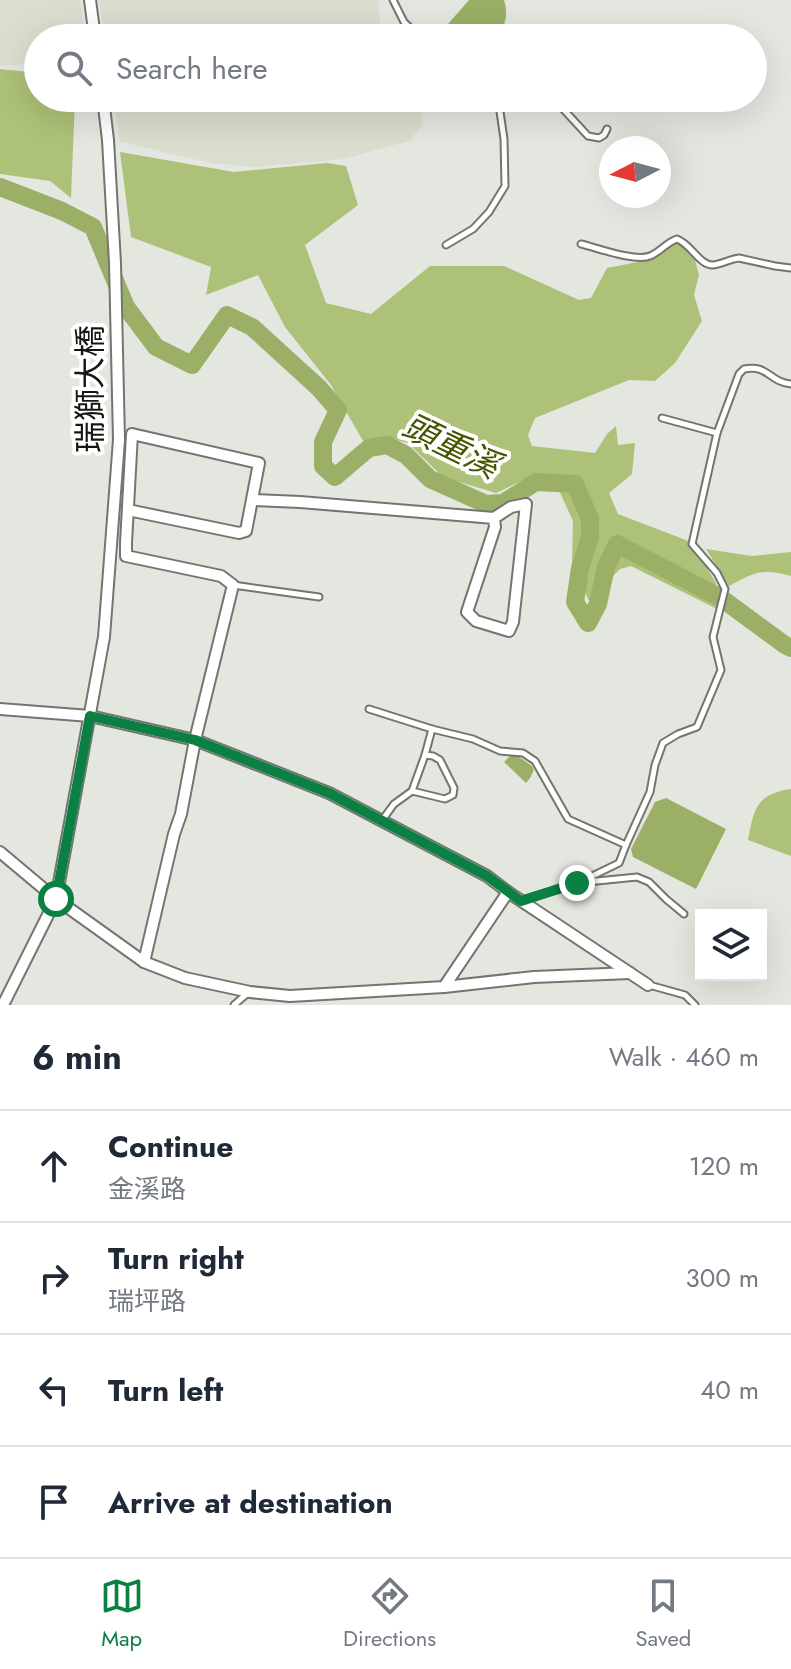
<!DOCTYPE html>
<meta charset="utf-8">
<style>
:root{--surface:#fff;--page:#f6f6f7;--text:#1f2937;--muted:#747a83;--line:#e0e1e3;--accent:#0b8043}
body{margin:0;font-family:Jost,"Noto Sans TC",sans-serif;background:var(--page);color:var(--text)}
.controls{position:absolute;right:24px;bottom:24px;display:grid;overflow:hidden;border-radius:0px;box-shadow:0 8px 32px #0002}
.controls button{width:72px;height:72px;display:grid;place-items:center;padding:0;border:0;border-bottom:2px solid var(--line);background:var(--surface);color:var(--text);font:40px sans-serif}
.compass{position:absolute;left:599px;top:136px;width:72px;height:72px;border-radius:50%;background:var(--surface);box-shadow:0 8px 32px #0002;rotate:264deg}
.stop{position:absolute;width:24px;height:24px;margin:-18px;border:6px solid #0b8043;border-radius:50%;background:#fff}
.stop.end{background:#0b8043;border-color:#fff;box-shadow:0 2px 8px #0008}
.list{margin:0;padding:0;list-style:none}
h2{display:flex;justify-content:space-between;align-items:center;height:104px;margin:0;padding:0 32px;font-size:34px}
h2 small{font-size:26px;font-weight:400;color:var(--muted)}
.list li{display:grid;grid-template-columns:52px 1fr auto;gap:24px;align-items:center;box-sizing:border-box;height:112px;padding:0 32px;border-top:2px solid var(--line)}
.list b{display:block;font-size:30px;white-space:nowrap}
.list p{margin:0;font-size:26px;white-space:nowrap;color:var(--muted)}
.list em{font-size:26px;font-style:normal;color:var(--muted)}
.icon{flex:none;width:44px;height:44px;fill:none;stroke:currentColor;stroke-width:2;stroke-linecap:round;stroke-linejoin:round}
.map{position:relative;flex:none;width:791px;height:1005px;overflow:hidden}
.search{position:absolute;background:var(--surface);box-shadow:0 8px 32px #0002;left:24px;right:24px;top:24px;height:88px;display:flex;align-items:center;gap:20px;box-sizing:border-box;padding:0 28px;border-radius:44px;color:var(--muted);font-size:30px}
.sheet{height:552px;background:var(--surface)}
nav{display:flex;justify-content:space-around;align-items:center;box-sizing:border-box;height:112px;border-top:2px solid var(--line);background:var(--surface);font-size:22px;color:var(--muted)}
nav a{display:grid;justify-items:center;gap:4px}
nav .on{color:var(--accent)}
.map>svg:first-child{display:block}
</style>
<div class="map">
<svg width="791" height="1005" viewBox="0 0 791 1005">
<rect width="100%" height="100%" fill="#e4e7df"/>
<g fill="#d9decf">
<polygon points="0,0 80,0 85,38 38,38 38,63 0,66"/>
<polygon points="99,0 378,0 382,38 104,38"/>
<polygon points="113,98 415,98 421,111 422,126 409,141 344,159 253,167 212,163 120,142"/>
</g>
<g fill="#adc178">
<polygon points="0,69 38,73 38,98 75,98 71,198 50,181 0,174"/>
<polygon points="120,152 234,172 327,163 346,166 358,205 305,245 326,303 371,314 430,266 504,266 579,300 591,298 607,268 648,260 672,244 679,244 694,256 699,275 694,295 702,321 675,363 655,381 629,380 535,418 528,435 532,446 595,453 607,434 616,426 618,445 635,443 632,474 609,493 618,514 691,542 716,583 719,610 631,566 620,569 589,601 572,564 573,521 552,475 530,477 496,493 443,477 408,443 385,437 363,441 331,385 285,327 258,275 206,295 211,267 131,237"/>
<path d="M706 549 752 556 791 552V576C761 568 756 572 729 586Z"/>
<path d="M791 789V856L748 840C754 809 756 794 791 789Z"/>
</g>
<g fill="#9baf67">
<path d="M469 0H504C508 11 507 29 495 36 488 41 471 38 462 38L448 24Z"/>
<polygon points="515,754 532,766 534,770 530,778 526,783 504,762 511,755"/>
<polygon points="666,798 726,829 696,889 633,857 631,849 655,802"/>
</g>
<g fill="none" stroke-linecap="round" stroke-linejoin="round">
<polyline stroke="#9baf67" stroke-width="18" points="0,187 62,211 93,227 126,307 156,347 192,365 227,315 252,327 319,388 338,410 323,442 323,466 335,477 369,448 387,445 406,455 430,479 486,504 503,503 536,482 575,484 590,519 590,537 580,568 575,602 588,623 598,604 606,567 617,544 721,598 785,645 791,648"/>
<g stroke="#73756e" stroke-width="9">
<g id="service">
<polyline points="393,0 404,22 421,38"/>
<polyline points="553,98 588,136 599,138 604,135 607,129"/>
<path d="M581 244C598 248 635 262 650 256 660 252 667 242 677 239 691 244 700 266 713 265 722 264 730 259 739 258L775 266 791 268"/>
<polyline points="446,245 473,229 489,212 505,186 504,139 498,98"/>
<polyline points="662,418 717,433"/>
<polyline points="233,585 319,597"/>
<polyline points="369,709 432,729 425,755 412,791 394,804 383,819"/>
<path d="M432 729 473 739 500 751 523 753 535 761 568 819 626 845 650 792 655 765 663 743 678 734 697 727 721 670 713 637 725 589 717 573 692 544 717 433 739 374 744 369C768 364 769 382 791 384"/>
<polyline points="412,791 445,799 453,795 454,788 440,760 433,756 425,755"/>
<polyline points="584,880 619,863 626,845"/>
<polyline points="522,900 577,883 637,877 649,882 666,899 684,914"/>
<polyline points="649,985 685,995 695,1005"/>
<polyline points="234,1005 249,992"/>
</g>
</g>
<g stroke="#73756e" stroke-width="14">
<g id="minor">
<polyline points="90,0 95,38"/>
<polyline points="253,500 300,502 494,518 495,527 467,612 476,621 509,631 513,622 526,504 511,507 494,518"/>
<polyline points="128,510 239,533 246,531 259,463 132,434 126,543 126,556 221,576 233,585 195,740 181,814 174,834 144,962"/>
<polyline points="0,709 90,716 195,740 329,793 487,876 508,892 648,985"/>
<polyline points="0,852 56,899 144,962 185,978 250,992 290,996 444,987 508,892"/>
<polyline points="444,987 534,977 630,973"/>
<polyline points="3,1005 56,899 104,637 119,440 115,263 108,140 103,98"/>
</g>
</g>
<use href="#service" stroke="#fff" stroke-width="5"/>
<use href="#minor" stroke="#fff" stroke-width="10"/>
</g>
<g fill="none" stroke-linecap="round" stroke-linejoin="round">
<polyline stroke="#0b8043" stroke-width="10" points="56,899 90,716 195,740 329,793 487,876 521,901 577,883"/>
</g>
<g text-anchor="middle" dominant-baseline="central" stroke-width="8" stroke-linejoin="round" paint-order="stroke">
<g font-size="32" fill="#151613" stroke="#fff">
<text transform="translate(90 389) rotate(-90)">瑞獅大橋</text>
</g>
<g font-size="34" font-style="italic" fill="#465600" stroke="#fff">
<text transform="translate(451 446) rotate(26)">頭重溪</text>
</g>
</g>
</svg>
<div class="controls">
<button><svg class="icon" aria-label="layers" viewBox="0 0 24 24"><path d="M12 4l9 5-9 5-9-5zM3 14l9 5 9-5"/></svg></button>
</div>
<svg class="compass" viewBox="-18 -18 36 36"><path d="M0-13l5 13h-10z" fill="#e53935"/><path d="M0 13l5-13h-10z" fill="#747a83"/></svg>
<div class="stop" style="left:56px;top:899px"></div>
<div class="stop end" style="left:577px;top:883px"></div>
<div class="search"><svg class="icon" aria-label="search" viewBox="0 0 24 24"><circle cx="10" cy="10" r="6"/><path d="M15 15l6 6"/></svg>Search here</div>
</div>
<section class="sheet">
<h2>6 min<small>Walk · 460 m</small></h2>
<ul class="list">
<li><svg class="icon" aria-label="ahead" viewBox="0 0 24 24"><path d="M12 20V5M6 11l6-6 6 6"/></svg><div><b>Continue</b><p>金溪路</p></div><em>120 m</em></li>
<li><svg class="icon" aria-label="right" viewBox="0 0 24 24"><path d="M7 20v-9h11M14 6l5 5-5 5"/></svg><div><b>Turn right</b><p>瑞坪路</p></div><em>300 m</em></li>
<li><svg class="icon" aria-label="left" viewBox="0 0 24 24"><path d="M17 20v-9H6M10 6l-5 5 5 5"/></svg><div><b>Turn left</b></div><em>40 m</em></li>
<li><svg class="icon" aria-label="arrive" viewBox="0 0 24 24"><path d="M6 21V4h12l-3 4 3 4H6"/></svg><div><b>Arrive at destination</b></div></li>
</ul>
</section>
<nav>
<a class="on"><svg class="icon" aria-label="map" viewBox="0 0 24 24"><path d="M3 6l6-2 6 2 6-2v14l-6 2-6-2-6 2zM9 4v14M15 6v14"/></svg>Map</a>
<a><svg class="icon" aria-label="directions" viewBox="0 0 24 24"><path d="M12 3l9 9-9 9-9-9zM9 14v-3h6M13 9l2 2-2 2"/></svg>Directions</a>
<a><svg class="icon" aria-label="saved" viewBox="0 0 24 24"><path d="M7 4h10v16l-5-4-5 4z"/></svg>Saved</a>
</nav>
